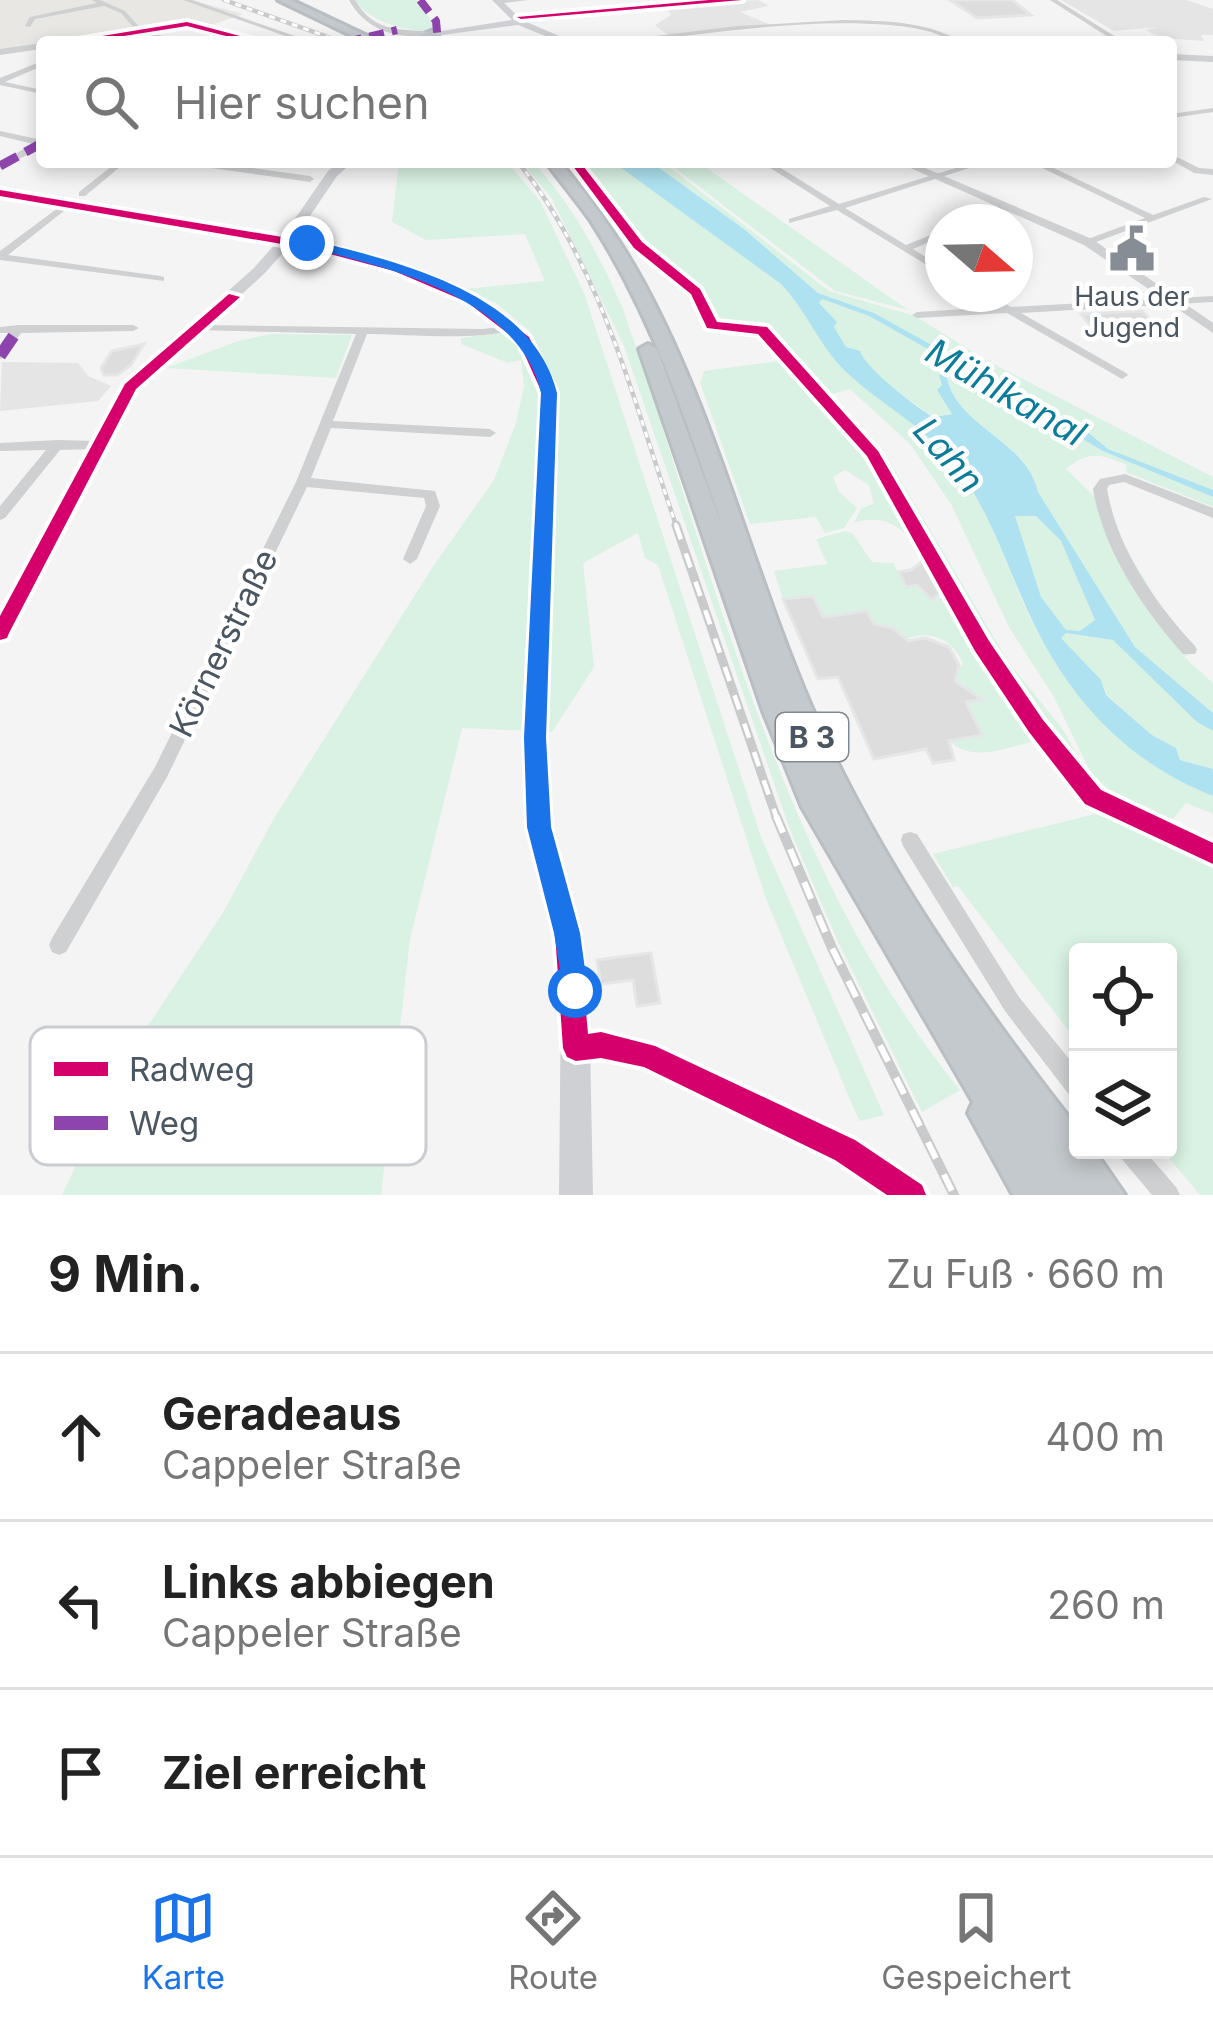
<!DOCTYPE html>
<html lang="de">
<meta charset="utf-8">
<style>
:root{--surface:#fff;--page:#f2f2f2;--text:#222;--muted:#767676;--line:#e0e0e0;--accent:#1a73e8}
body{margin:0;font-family:Inter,sans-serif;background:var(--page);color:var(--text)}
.controls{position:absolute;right:36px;bottom:36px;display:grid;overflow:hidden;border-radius:12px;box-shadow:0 6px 18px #0003}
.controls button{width:108px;height:108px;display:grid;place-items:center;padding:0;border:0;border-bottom:3px solid var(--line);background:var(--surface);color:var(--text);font:60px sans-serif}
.compass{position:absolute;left:925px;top:204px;width:108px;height:108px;border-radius:50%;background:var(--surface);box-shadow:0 6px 18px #0003;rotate:110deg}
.stop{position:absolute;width:36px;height:36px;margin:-27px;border:9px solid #1a73e8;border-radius:50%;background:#fff}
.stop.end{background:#1a73e8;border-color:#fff;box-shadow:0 3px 12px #0008}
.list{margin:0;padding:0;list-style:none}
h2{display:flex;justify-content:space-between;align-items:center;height:156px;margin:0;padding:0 48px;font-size:51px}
h2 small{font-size:39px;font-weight:400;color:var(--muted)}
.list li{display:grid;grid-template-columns:78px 1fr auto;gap:36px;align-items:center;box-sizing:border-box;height:168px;padding:0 48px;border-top:3px solid var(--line)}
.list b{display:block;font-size:45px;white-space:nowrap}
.list p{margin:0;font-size:39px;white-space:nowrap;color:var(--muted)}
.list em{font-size:39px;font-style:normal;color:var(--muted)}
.icon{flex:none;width:66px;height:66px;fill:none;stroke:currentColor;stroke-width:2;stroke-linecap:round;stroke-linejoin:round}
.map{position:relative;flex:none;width:1213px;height:1195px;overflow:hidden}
.search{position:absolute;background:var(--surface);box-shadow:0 6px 18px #0003;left:36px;right:36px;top:36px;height:132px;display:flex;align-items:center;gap:30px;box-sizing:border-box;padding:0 42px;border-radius:12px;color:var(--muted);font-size:45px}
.sheet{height:660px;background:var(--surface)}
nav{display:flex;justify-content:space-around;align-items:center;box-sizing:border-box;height:168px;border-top:3px solid var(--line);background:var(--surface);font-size:33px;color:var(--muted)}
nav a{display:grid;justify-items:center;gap:6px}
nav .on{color:var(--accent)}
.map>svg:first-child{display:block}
</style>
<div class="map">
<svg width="1213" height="1195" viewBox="0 0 1213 1195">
<rect width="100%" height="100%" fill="#f4f4f4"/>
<polygon fill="#e8e7e3" points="0,0 192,0 243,14 211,25 178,23 0,50"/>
<g fill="#e6e5e6">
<polygon points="758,0 769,6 740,12 773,26 669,36 655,25 671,15 665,6"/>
<polygon points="1061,0 1186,0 1213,9 1213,35 1201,35 1204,41 1162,38 1145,30 1158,27 1114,31"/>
<polygon points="2,362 78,363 88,376 111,386 98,401 0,411"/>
</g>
<g fill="#d9f2e3">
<path d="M354 0H417L438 30C409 33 371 23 354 0Z"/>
<polygon points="507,162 540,201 584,293 761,837 884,1115 860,1121 854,1109 766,899 658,565 645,558 638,533 583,563 594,667 552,732 462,728 410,939 381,1195 62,1195 126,1059 224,911 273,820 432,568 494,480 516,423 524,386 521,360 508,363 461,344 461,338 507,332 512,338 531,332 496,303 465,289 545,281 525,234 426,240 392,222 399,163"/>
<path d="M522 162H533C573 205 600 257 623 309 715 574 780 869 960 1090L922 1112 838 942 790 830 624 346 552 199Z"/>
<path d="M579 162H613L781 284C807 311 819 346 846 372 879 403 921 423 951 460 985 501 1001 550 1021 598 1059 686 1124 760 1213 796V814L1186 803 1170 823 1128 810 1090 771 1054 697 1009 627 951 504 910 444 850 389 832 394 891 464 1009 663 1062 728 1078 757C1032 749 909 507 877 457 848 411 801 365 761 327L752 322 715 324 701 295 644 244Z"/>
<polygon points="651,162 663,162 829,291 915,316 984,359 1213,477 1213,490 1108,449 1085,430 874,313 818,293 744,229"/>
<polygon points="667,162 698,162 908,310 835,291"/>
<path d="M822 299 869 316 952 362 942 370C941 390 947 397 953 413L934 417 878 378 846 347 819 303Z"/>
<polygon points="271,334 352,335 336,378 166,368 238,341"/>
<path d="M787 360 870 455 922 546 916 547C902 524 879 514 854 523L861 509 874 503 869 485 845 470 833 477 839 492 857 508 844 528 825 533 816 517 750 524 700 383 704 371Z"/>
<path d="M954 363 1103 451 1213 497V507L1126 472 1127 465C1102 454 1088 450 1066 469L1095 497 1189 654 1184 657 1213 683V713L1135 647 1038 492C1027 439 953 426 946 372Z"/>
<polygon points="1014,515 1036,516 1061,541 1095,620 1080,632 1066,630 1041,597"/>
<path d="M845 531 853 534 872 562 893 563 906 586 917 585 920 591 952 602 1036 741C1004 748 975 763 949 741L966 702 982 700 952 679 963 664C954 638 926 628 902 641L880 623 874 624 867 611 823 617 813 596 783 599 774 571 827 564 816 539Z"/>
<polygon points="1065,633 1113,640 1125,649 1197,722 1213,731 1213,769 1180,760 1176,748 1152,735 1106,694 1104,687 1067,647 1060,637"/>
<polygon points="1095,814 1213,858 1213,1195 1200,1195 1162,1150 1168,1150 1168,952 1078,952 1078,1043 958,886 953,887 933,854"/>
</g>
<path fill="#aee2f0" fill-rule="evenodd" d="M613 162H651L744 229 818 293 874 313 1085 430 1108 449 1213 490V497L1103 451 954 364 946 372C952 426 1027 439 1038 492L1135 647 1213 713V731L1197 722 1113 640 1066 633 1061 638 1101 680 1106 695 1152 735 1176 748 1180 760 1213 769V796C1120 759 1061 690 1022 598 1001 550 985 502 951 460 921 424 880 404 846 372 819 346 807 311 781 284ZM822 299 869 316 951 362 939 375 942 385 937 390 952 414 934 417C918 409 865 368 860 351L846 347 834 327 837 322 819 303ZM1015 516H1036L1061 541 1095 620 1080 631 1066 630 1041 597Z"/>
<g fill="#ddddde" stroke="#e5e6e7" stroke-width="3">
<polygon points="950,0 1012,0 1031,15 977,18"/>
<polygon points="1142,311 1156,325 1093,329 1081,314"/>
<polygon points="144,344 131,365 117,375 104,375 101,368 112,351"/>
<polygon points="928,557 944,590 932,600 917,585 906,587 899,572 911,570"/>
<polygon points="813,596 823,617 867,611 874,624 892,628 909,641 926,638 949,647 959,665 955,681 983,700 966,702 982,735 949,741 954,760 933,763 926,749 874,759 838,677 818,679 783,599"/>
<polygon points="651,953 660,1003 637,1006 633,980 601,984 597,960"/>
</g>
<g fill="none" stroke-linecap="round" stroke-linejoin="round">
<g stroke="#b9bec3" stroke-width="6">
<g id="trunk">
<polygon points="278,0 291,0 380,42 365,42"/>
<polygon points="434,30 438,35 419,42 403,42"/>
<path d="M546 162H560C591 200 620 239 643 282 716 416 751 566 811 706 878 859 975 998 1078 1129V1150H1094L1125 1195H1013L968 1113 973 1102 802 807 763 711 639 349 648 344 657 349 723 529C688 424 652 315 591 221 577 201 561 182 546 162Z"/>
</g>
</g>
<g fill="#ced0d2" fill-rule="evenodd">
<polygon points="92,0 100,0 125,11 143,31 186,42 173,42 139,34 121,13 104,6 35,19 30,27 25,26 30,17 97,3"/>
<polygon points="183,0 192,0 312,42 302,42"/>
<path d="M349 0H355C376 36 404 27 437 33 404 42 366 32 349 0Z"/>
<polygon points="498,0 528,0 497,4 494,2"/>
<polygon points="1050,0 1057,0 1124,42 1116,42"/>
<path d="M844 20C886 21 926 21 962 42 949 42 940 34 927 31 916 28 902 26 890 25 804 18 716 33 630 42H606L738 26Z"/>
<polygon points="42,61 42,66 5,82 42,90 42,94 0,85 0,78"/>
<polygon points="1213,108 1213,112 1171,118 1171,114"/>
<polygon points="0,131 42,140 42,147 0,169 0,162 33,144 0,136"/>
<polygon points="1171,154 1199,168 1213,169 1213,175 1194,173 1171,160"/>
<polygon points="117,162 126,162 85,196 79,196 79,192"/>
<polygon points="186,162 208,162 310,176 314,179 310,182 190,165"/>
<polygon points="761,162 771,162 839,204 975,162 988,162 845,208 906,245 943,230 943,236 913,249 943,268 943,275 837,210 789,223 789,219 830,206"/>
<polygon points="1030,162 1041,162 1153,215 1204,197 1212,199 1088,245 1083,242 1085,240 1145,218"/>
<polygon points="66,202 71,205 69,207 8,255 160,276 164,277 164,281 0,260 0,251"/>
<polygon points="1003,205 1011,207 977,222 964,222"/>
<polygon points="976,294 989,294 1011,307 1213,296 1213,302 1021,313 1126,373 1128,375 1122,379 1007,313 917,318 912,315 917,312 997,307"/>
<polygon points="19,325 133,325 139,328 133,331 21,333 4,358 0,359 0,348 10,333 0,333 0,327"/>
<path d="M201 325 483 329 511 325 517 328C484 342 406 334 367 334L333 421 490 429 496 433 490 437 331 428 311 478 435 491 440 506 417 559 410 564 403 559 426 506 424 498 307 487 167 777 66 952 59 955 52 952 49 945 52 938 155 767 296 482 356 334 197 330 195 328Z"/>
<polygon points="58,440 97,441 103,445 97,449 60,450 5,518 0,520 0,506 46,450 0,451 0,443"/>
<path d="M1125 474 1213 508V518L1124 482 1109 485 1107 489C1117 548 1155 603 1195 646L1197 650 1195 654H1183C1143 609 1103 550 1093 489L1100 479Z"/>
<polygon points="910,832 917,834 1019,997 1078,1070 1078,1099 1070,1096 1005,1011 903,846 901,840 903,834"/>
<polygon points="1118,1150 1144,1150 1176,1187 1180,1195 1152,1195 1121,1158"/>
</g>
<g fill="#ced0d2" fill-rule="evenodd">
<polygon points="187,22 263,42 249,42 187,26 86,42 66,42"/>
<polygon points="42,43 42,49 0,55 0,49"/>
<polygon points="897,162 911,162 1092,239 1213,323 1213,333 1084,245"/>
</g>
<g fill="#ced0d4" fill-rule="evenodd">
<polygon points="492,0 501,0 522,20 573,42 560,42 518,25 434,36 429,33 512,20"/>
<polygon points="1171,54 1213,56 1213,62 1171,60"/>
<polygon points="339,162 353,162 337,176 295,238 403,266 477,296 530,337 557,393 547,738 552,827 581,933 589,991 593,1195 559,1195 561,991 553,933 526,827 523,738 541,393 518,343 466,303 393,272 289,246 264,274 137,390 11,633 8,639 0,641 0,613 124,383 254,268 276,243 0,197 0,189 283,236 328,171"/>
</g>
<use href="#trunk" fill="#c4c9cd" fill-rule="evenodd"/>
<g stroke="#c9cacc" stroke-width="4.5">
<g id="rail-far2">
<polyline points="224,0 342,42"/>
<path d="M518 162C602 266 634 404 677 528"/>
</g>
</g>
<g stroke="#c9cacc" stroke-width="9">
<polyline id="rail-far1" points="676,525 777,819"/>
</g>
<g stroke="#c9cacc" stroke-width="10">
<polyline id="rail" points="776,816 832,948 954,1195"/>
</g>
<use href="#rail-far2" stroke="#fff" stroke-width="3" stroke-dasharray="6" stroke-linecap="butt"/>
<use href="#rail-far1" stroke="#fff" stroke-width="4.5" stroke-dasharray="15" stroke-linecap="butt"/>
<use href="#rail" stroke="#fff" stroke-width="6" stroke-dasharray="18" stroke-linecap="butt"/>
<g stroke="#8e44ad" stroke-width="8" stroke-dasharray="15 8" stroke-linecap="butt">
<polyline points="420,0 436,21 438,42"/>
<polyline points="347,42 397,30"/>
</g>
<polyline stroke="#8e44ad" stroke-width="9" stroke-dasharray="20 9" stroke-linecap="butt" points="0,166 42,143"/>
<polyline stroke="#8e44ad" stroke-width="12" stroke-dasharray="24 12" stroke-linecap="butt" points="0,356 19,328"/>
<g stroke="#fff" stroke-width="8">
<g id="cycleway">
<polygon points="709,0 742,0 521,19 517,17"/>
<polygon points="187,22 263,42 249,42 187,26 86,42 66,42"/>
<polygon points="570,162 580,162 642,242 700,289 717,322 767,327 878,451 989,641 1043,720 1101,790 1213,843 1213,864 1085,804 1029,732 975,651 867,456 758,334 707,328 691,294 634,248"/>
<polygon points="0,190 312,242 402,266 476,297 529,337 556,393 545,738 550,827 579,933 588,1034 601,1032 655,1046 855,1140 922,1185 926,1195 887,1195 835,1160 644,1067 601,1058 576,1061 567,1057 563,1048 555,933 528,827 525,738 542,393 519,342 467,302 394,271 311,249 0,196"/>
<polygon points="229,294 240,297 136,389 9,633 7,638 0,640 0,616 125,384"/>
</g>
</g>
<use href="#cycleway" fill="#d6006c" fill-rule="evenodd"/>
</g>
<path fill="#1a73e8" d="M307 239C394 261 532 291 557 393L546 738 551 827 580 933 588 991 584 1000 575 1004 565 1000 554 933 527 827 524 738 541 393C519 296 385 267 302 246Z"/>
<defs>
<g id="civic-bare" transform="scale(3.6)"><path d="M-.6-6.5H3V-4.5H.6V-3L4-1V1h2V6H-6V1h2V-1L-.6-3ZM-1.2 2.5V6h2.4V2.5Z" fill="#868d94" stroke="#fff" stroke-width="2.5" paint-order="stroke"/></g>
</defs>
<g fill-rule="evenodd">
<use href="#civic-bare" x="1132" y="249"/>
</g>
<g text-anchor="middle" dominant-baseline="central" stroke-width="9" stroke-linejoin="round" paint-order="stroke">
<g font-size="27" fill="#4a5661" stroke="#fff">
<text x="1132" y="296">Haus der<tspan x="1132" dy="31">Jugend</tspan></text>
</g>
<rect fill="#fff" stroke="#808990" stroke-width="3" x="776" y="713" width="72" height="48" rx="9"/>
<g font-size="30" font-weight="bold" fill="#4a5661">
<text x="812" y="737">B 3</text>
</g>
<g font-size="33" fill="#4a5661" stroke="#fff">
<text transform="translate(223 643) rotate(-64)">Körnerstraße</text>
</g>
<g font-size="36" font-style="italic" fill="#0c7c9b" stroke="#fff">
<text transform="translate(1006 392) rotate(30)">Mühlkanal</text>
<text transform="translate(949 455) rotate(49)">Lahn</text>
</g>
</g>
<rect x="30" y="1027" width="396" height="138" rx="18" fill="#fff" stroke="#c9ccd0" stroke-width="3"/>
<rect x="54" y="1062" width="54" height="14" fill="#d6006c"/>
<rect x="54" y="1116" width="54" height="14" fill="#8e44ad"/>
<g font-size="33" fill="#4a5661">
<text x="129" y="1081">Radweg</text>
<text x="129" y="1135">Weg</text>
</g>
</svg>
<div class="controls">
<button><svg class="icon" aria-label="locate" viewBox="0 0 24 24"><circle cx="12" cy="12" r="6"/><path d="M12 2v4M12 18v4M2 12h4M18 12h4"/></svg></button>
<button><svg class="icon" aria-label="layers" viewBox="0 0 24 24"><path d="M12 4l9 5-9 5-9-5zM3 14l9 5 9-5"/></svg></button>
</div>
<svg class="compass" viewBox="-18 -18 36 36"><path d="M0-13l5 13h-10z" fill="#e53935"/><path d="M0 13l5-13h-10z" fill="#767676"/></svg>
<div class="stop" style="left:575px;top:991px"></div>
<div class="stop end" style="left:307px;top:243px"></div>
<div class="search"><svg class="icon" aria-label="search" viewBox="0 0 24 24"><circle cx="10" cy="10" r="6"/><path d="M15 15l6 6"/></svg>Hier suchen</div>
</div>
<section class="sheet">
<h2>9 Min.<small>Zu Fuß · 660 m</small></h2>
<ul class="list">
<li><svg class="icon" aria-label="ahead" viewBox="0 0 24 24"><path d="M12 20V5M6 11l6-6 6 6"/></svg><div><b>Geradeaus</b><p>Cappeler Straße</p></div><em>400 m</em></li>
<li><svg class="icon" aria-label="left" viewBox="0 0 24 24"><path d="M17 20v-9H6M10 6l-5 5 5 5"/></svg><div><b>Links abbiegen</b><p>Cappeler Straße</p></div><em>260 m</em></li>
<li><svg class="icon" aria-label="arrive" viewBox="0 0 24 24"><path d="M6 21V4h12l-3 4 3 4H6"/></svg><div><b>Ziel erreicht</b></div></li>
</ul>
</section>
<nav>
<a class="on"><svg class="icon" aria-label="map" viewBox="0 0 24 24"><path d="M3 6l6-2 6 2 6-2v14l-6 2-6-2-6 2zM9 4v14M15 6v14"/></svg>Karte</a>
<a><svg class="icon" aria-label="directions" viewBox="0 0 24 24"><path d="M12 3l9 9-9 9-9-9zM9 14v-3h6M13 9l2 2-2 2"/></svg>Route</a>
<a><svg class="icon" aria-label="saved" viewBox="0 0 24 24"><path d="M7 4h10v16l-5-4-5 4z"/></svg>Gespeichert</a>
</nav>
